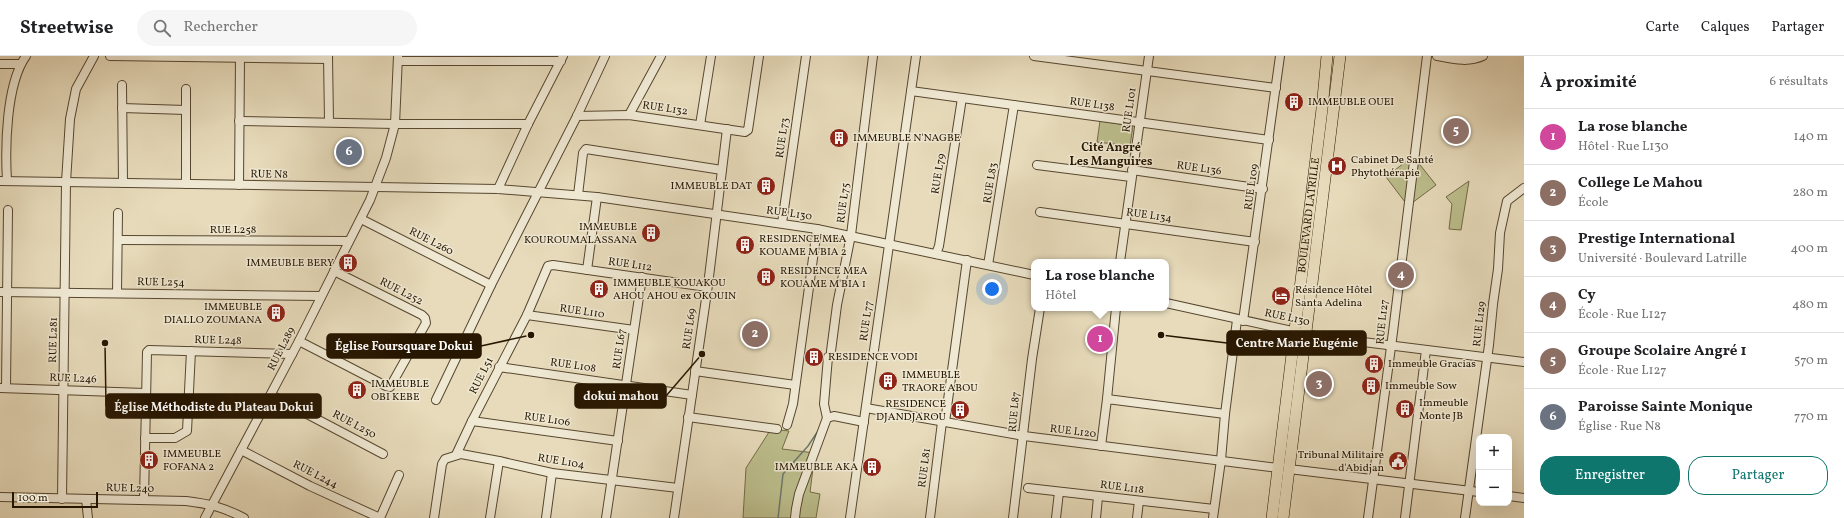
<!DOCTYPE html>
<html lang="fr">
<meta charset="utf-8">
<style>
:root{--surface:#fff;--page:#f6f6f6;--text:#202124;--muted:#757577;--line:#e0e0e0;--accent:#0f766e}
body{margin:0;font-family:Vollkorn,serif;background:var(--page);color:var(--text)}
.controls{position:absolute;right:12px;bottom:12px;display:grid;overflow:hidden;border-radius:8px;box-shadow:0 4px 16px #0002}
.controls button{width:36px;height:36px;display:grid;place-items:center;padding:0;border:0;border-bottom:1px solid var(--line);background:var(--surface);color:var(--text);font:20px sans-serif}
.scale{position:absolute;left:12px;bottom:10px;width:86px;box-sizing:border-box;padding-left:4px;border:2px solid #271600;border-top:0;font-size:11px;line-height:14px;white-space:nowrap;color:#271600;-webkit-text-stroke:3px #efe8d3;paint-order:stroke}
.you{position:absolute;left:992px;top:233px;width:14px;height:14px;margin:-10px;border:3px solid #fff;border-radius:50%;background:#1a73e8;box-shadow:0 0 0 6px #1a73e833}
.badge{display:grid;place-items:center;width:26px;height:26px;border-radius:50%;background:var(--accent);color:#fff;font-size:13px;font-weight:700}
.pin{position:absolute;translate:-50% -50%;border:2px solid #fff;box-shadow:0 1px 4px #0006}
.popup{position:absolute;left:1031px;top:203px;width:138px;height:52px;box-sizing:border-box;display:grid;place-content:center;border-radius:8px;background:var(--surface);filter:drop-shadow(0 1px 3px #0005);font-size:13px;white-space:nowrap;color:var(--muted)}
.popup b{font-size:15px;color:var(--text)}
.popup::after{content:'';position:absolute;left:50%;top:100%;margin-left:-8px;border:8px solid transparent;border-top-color:var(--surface)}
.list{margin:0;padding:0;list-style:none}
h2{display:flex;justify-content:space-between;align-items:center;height:52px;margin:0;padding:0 16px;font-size:17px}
h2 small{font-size:13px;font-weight:400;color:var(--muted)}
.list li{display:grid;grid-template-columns:26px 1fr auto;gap:12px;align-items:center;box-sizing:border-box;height:56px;padding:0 16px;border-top:1px solid var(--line)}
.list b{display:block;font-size:15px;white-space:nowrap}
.list p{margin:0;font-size:13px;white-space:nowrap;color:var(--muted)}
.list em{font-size:13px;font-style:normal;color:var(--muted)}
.actions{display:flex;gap:8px;padding:12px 16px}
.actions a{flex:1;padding:9px 0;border:1px solid var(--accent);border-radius:16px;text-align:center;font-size:14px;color:var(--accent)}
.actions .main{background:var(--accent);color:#fff}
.icon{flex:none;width:22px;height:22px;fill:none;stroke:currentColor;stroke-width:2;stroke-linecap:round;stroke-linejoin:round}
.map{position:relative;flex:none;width:1524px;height:462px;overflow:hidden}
header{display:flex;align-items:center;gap:24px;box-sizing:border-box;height:56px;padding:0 20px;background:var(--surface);border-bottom:1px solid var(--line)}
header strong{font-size:19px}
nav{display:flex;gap:22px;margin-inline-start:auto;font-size:14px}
.search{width:280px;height:36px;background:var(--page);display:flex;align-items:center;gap:10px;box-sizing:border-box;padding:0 14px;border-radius:22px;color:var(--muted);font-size:15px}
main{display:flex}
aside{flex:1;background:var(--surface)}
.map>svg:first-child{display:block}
</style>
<header>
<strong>Streetwise</strong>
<div class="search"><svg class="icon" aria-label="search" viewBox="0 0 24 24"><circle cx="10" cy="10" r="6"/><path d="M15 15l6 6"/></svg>Rechercher</div>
<nav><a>Carte</a><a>Calques</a><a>Partager</a></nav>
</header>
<main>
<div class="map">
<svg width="1524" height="462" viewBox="0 0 1524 462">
<rect width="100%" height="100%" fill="#e7dbbb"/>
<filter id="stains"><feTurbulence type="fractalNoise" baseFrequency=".005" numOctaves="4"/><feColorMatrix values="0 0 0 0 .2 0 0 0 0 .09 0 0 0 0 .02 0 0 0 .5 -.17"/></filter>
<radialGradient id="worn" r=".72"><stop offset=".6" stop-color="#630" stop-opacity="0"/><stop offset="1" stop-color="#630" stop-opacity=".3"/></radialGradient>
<g fill="#bcbe8c" stroke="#726a46">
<polygon points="1100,65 1133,70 1130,90 1097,86"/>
<polygon points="1413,100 1436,129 1408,150 1386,121"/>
<polygon points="1469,125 1461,174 1449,173 1452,148 1446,141"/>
<polygon points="771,373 789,375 782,393 815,397 810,436 820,438 816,462 743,462 746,412"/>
</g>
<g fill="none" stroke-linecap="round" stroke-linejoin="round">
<polyline stroke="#6b786d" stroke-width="1.5" points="778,462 783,418 808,390 818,375"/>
<g stroke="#57472f" stroke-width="10">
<g id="minor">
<polyline points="110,0 328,3"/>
<polyline points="328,0 329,65"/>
<polyline points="1034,0 1276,32"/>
<path d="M1437 0C1453 3 1468 7 1483 0"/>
<polyline points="398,5 561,5"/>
<polyline points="0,8 20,8"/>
<polyline points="122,29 123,127"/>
<polyline points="911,35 1269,84"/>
<polyline points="122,52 186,54"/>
<polyline points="629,59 661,0"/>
<polyline points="577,60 629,59 745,76 748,74 759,0"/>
<polyline points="239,65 395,68 528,68"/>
<polyline points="700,69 711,0"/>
<polyline points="1037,109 1131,121"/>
<polyline points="1132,114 1263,133"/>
<polyline points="0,125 498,133 597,141 817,173 1034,219"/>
<path d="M7 125C5 91 6 28 26 0"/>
<polyline points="186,128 186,33"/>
<polyline points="239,129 240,0"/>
<polyline points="498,133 528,68 563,0"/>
<polyline points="578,139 583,97 586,93 722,114"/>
<polyline points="1040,156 1255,186"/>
<polyline points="361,163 491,229"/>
<polyline points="782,167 806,0"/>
<polyline points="118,184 348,185"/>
<polyline points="936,198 939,190 962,42"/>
<polyline points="1120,206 1149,0"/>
<polyline points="988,209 1014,49"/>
<polyline points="587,214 597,141"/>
<polyline points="0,236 321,240"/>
<polyline points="117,237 118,157"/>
<polyline points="1166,247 1315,280 1524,306"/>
<polyline points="527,259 634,274"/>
<polyline points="1243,265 1280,0"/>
<polyline points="299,285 386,330 390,331 426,267 425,262 422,259 334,215"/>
<polyline points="831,295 837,249 851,179 873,0"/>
<polyline points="499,311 692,339"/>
<polyline points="695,315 795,329"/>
<polyline points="0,332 145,337"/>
<polyline points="6,332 8,154"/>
<polyline points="271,339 383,398"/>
<polyline points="1107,343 1116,252"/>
<polyline points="436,344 491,229 577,60 605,0"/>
<polyline points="866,352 1024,380 1278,412"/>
<polyline points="688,361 777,373"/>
<polyline points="827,362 824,348 828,301"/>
<polyline points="472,365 618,385"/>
<polyline points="945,366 967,204"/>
<polyline points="787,369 793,348 817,173"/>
<polyline points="145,382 175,382 187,375 191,295"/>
<polyline points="1101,390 1107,343 1225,358"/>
<polyline points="241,394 310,430 380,462"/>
<polyline points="456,399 472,365 527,259 548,210 553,209 707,231"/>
<polyline points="1289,413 1479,436"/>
<polyline points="1028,432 1214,453"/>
<polyline points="1509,440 1524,442"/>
<path d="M0 441 186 445C210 448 223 451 244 462"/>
<polyline points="62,443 66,126 70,63 76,33 94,0"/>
<polyline points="86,443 88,462"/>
<polyline points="144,444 147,296 149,294 292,298"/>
<polyline points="205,462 299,285 370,144 386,102 395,68 398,0"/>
<polyline points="380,462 399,419"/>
<polyline points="434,462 442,408 445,403 461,398 499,405 552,417 678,432"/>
<polyline points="490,462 499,405"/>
<polyline points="546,462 552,417"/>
<polyline points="606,462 642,221"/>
<polyline points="674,462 708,229 727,73"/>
<polyline points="795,462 796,453 799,438 827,362 834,360 864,366"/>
<polyline points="850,462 916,0"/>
<polyline points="930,462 942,366"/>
<polyline points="1013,462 1032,303 1040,252"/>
<polyline points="1056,462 1059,436"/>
<polyline points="1096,462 1098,441"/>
<polyline points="1137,462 1139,445"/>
<polyline points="1213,462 1221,404 1225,358 1237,264"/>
<polyline points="1368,462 1393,276 1427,0"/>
<polyline points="1405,462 1426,294"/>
<polyline points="1465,462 1489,289 1493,248 1498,213 1500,177 1507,145 1524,132"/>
</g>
</g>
<g stroke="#271600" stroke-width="12">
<g id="major">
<path id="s1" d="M1272 462 1322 53 1327 0"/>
<polyline points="1283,462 1340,0"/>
</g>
</g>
<use href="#minor" stroke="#efe8d3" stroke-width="8"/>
<use href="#major" stroke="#e7dbbb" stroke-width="11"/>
</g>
<defs>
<g id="building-disc" transform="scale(1)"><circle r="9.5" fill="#8f2418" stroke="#efe8d3"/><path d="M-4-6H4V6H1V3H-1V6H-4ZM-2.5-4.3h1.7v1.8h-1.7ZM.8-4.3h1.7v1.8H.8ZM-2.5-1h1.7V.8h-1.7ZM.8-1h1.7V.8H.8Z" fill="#fff"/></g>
<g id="hospital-disc" transform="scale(1)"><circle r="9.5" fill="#8f2418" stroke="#efe8d3"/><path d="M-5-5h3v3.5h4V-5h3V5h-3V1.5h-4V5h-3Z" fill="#fff"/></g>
<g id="hotel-disc" transform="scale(1)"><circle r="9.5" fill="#8f2418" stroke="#efe8d3"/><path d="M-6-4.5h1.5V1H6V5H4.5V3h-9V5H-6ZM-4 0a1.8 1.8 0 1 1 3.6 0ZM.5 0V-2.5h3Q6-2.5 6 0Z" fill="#fff"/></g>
<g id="civic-disc" transform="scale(1)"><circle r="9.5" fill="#8f2418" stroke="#efe8d3"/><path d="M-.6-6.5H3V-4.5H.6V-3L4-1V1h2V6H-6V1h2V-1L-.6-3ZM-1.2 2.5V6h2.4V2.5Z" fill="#fff"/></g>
</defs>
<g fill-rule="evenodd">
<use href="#building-disc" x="1294" y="46"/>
<use href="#building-disc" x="839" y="82"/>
<use href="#hospital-disc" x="1337" y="110"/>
<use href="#building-disc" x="766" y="130"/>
<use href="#building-disc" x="651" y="177"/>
<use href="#building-disc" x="745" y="189"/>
<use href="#building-disc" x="348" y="207"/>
<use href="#building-disc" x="766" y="221"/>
<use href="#building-disc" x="599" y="233"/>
<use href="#hotel-disc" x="1281" y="240"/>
<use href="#building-disc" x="276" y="257"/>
<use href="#building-disc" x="814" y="301"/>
<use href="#building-disc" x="1374" y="308"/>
<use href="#building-disc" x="888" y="325"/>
<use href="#building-disc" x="1371" y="330"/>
<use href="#building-disc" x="357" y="334"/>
<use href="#building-disc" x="1405" y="353"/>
<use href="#building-disc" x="960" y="354"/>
<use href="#building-disc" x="149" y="404"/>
<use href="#civic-disc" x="1398" y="405"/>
<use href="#building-disc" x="872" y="411"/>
</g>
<g text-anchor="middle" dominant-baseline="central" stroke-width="3" stroke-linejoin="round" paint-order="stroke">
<g font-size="11" fill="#271600" stroke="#efe8d3" text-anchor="start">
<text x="1308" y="46">IMMEUBLE OUEI</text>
<text x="853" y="82">IMMEUBLE N'NAGBE</text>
<text x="1351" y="104">Cabinet De Santé<tspan x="1351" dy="13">Phytothérapie</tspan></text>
<text x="752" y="130" text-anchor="end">IMMEUBLE DAT</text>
<text x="637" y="171" text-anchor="end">IMMEUBLE<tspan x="637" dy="13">KOUROUMALASSANA</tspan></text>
<text x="759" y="183">RESIDENCE MEA<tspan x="759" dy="13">KOUAME M'BIA 2</tspan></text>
<text x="334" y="207" text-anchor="end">IMMEUBLE BERY</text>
<text x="780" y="215">RESIDENCE MEA<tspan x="780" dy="13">KOUAME M'BIA 1</tspan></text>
<text x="613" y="227">IMMEUBLE KOUAKOU<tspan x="613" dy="13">AHOU AHOU ex OKOUIN</tspan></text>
<text x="1295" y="234">Résidence Hôtel<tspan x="1295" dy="13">Santa Adelina</tspan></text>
<text x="262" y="251" text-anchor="end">IMMEUBLE<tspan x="262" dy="13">DIALLO ZOUMANA</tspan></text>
<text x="828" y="301">RESIDENCE VODI</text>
<text x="1388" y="308">Immeuble Gracias</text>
<text x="902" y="319">IMMEUBLE<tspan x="902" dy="13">TRAORE ABOU</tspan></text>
<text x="371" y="328">IMMEUBLE<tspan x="371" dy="13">OBI KEBE</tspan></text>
<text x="1385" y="330">Immeuble Sow</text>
<text x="1419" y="347">Immeuble<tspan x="1419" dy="13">Monte JB</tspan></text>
<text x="946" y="348" text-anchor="end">RESIDENCE<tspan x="946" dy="13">DJANDJAROU</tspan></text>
<text x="163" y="398">IMMEUBLE<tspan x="163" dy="13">FOFANA 2</tspan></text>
<text x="1384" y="399" text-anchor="end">Tribunal Militaire<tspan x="1384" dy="13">d'Abidjan</tspan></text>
<text x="858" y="411" text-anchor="end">IMMEUBLE AKA</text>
</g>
<g font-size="11" fill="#271600" stroke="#efe8d3">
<text transform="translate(1092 49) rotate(8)">RUE L138</text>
<text transform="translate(665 53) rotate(8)">RUE L132</text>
<text transform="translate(1130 54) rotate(-82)">RUE L101</text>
<text transform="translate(783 82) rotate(-82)">RUE L73</text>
<text transform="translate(1199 113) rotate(8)">RUE L136</text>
<text transform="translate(939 118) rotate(-81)">RUE L79</text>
<text transform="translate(269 119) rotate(1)">RUE N8</text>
<text transform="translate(991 127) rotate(-81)">RUE L83</text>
<text transform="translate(1252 131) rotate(-82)">RUE L109</text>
<text transform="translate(844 147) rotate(-83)">RUE L75</text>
<text transform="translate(789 158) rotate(8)">RUE L130</text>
<text transform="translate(1149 160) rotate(8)">RUE L134</text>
<text stroke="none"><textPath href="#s1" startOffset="305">BOULEVARD LATRILLE</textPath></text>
<text x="233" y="174">RUE L258</text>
<text transform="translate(431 186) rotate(27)">RUE L260</text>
<text transform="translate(630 209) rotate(8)">RUE L112</text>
<text transform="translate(161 227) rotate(1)">RUE L254</text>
<text transform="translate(401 236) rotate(27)">RUE L252</text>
<text transform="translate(582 256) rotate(8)">RUE L110</text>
<text transform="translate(1287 262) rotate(12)">RUE L130</text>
<text transform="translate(867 265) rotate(-82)">RUE L77</text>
<text transform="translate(1383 266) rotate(-84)">RUE L127</text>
<text transform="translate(1480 268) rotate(-84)">RUE L129</text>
<text transform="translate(690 273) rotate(-82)">RUE L69</text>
<text transform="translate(54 284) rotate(-89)">RUE L281</text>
<text transform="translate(218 285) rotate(1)">RUE L248</text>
<text transform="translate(282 293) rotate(-63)">RUE L289</text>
<text transform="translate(620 293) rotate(-82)">RUE L67</text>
<text transform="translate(573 310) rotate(8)">RUE L108</text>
<text transform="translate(482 320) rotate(-63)">RUE L51</text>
<text transform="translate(73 323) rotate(2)">RUE L246</text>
<text transform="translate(1015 356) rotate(-85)">RUE L87</text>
<text transform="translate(547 364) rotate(8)">RUE L106</text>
<text transform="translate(354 369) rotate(28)">RUE L250</text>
<text transform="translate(1073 376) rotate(7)">RUE L120</text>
<text transform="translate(561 406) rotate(9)">RUE L104</text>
<text transform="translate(925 412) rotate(-83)">RUE L81</text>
<text transform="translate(315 419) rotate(27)">RUE L244</text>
<text transform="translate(1122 432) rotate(7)">RUE L118</text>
<text transform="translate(130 433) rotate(1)">RUE L240</text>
</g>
<g font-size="12" font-weight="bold" fill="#271600" stroke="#efe8d3">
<text x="1111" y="92">Cité Angré<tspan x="1111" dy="14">Les Manguires</tspan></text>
</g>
</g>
<path fill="none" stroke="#271600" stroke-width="1.5" d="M1161 279L1227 287M531 279L481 290M702 298L666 340M105 287L106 350"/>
<g fill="#271600" stroke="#efe8d3" stroke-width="1.5">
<circle cx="1161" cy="279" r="4"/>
<circle cx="531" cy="279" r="4"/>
<circle cx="702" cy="298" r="4"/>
<circle cx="105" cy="287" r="4"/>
</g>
<g fill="#271600" stroke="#271600" stroke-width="1.5">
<rect x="1227" y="275" width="139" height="24" rx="4"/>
<rect x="327" y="278" width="154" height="24" rx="4"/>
<rect x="575" y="328" width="91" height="24" rx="4"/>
<rect x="106" y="338" width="215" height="24" rx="4"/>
</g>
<g font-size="12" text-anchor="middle" font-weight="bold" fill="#fff">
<text x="1297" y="291">Centre Marie Eugénie</text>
<text x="404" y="294">Église Foursquare Dokui</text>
<text x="621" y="344">dokui mahou</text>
<text x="214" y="355">Église Méthodiste du Plateau Dokui</text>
</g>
<rect width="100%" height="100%" filter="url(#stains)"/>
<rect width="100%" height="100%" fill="url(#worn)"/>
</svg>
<div class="controls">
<button>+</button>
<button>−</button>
</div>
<div class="scale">100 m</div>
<div class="you"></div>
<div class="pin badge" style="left:1100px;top:283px;background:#d1479c">1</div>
<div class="popup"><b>La rose blanche</b>Hôtel</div>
<div class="pin badge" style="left:755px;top:278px;background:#8d6e63">2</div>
<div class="pin badge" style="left:1319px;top:328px;background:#8d6e63">3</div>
<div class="pin badge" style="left:1401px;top:219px;background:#8d6e63">4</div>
<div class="pin badge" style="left:1456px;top:75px;background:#8d6e63">5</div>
<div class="pin badge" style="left:349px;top:96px;background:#6b7280">6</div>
</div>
<aside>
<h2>À proximité<small>6 résultats</small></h2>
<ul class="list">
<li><span class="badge" style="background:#d1479c">1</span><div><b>La rose blanche</b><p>Hôtel · Rue L130</p></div><em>140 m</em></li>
<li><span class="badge" style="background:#8d6e63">2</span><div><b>College Le Mahou</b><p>École</p></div><em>280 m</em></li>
<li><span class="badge" style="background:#8d6e63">3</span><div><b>Prestige International</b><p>Université · Boulevard Latrille</p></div><em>400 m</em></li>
<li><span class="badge" style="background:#8d6e63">4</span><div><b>Cy</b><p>École · Rue L127</p></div><em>480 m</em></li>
<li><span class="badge" style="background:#8d6e63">5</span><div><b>Groupe Scolaire Angré 1</b><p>École · Rue L127</p></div><em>570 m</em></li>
<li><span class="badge" style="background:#6b7280">6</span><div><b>Paroisse Sainte Monique</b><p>Église · Rue N8</p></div><em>770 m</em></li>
</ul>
<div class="actions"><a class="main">Enregistrer</a><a>Partager</a></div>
</aside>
</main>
